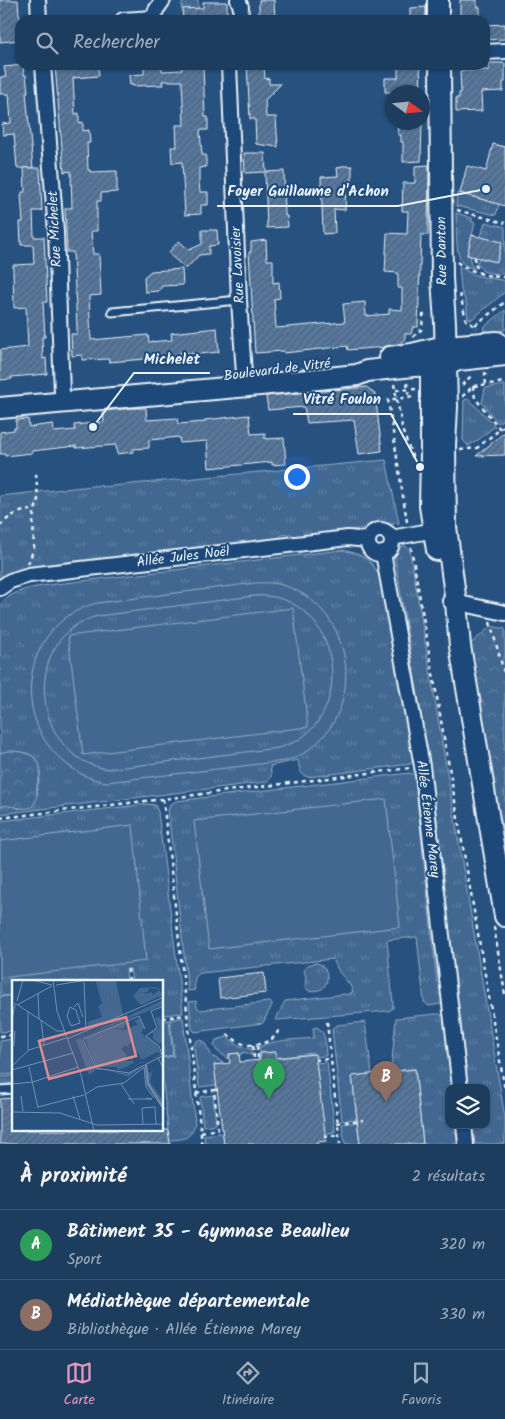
<!DOCTYPE html>
<html lang="fr">
<meta charset="utf-8">
<style>
:root{--surface:#1d3d5f;--page:#2a4868;--text:#f1f3f6;--muted:#a0aebd;--line:#3b5674;--accent:#e797bd}
body{margin:0;font-family:Kalam,sans-serif;background:var(--page);color:var(--text)}
.controls{position:absolute;right:15px;bottom:15px;display:grid;overflow:hidden;border-radius:10px;box-shadow:0 1px 4px #0004}
.controls button{width:45px;height:45px;display:grid;place-items:center;padding:0;border:0;border-bottom:1px solid var(--line);background:var(--surface);color:var(--text);font:25px sans-serif}
.compass{position:absolute;left:385px;top:85px;width:45px;height:45px;border-radius:50%;background:var(--surface);box-shadow:0 1px 4px #0004;rotate:105deg}
.you{position:absolute;left:296px;top:476px;width:18px;height:18px;margin:-12px;border:4px solid #fff;border-radius:50%;background:#1a73e8;box-shadow:0 0 0 8px #1a73e833}
.badge{display:grid;place-items:center;width:32px;height:32px;border-radius:50%;background:var(--accent);color:#fff;font-size:16px;font-weight:700}
.pin{position:absolute;translate:-50% -41px;filter:drop-shadow(0 1px 2px #0008)}
.pin::after{content:'';position:absolute;top:26px;width:18px;height:15px;background:inherit;clip-path:polygon(0 0,100% 0,50% 100%)}
.list{margin:0;padding:0;list-style:none}
h2{display:flex;justify-content:space-between;align-items:center;height:65px;margin:0;padding:0 20px;font-size:21px}
h2 small{font-size:16px;font-weight:400;color:var(--muted)}
.list li{display:grid;grid-template-columns:32px 1fr auto;gap:15px;align-items:center;box-sizing:border-box;height:70px;padding:0 20px;border-top:1px solid var(--line)}
.list b{display:block;font-size:19px;white-space:nowrap}
.list p{margin:0;font-size:16px;white-space:nowrap;color:var(--muted)}
.list em{font-size:16px;font-style:normal;color:var(--muted)}
.icon{flex:none;width:28px;height:28px;fill:none;stroke:currentColor;stroke-width:2;stroke-linecap:round;stroke-linejoin:round}
.map{position:relative;flex:none;width:505px;height:1144px;overflow:hidden}
.search{position:absolute;background:var(--surface);box-shadow:0 1px 4px #0004;left:15px;right:15px;top:15px;height:55px;display:flex;align-items:center;gap:12px;box-sizing:border-box;padding:0 18px;border-radius:15px;color:var(--muted);font-size:19px}
.sheet{height:205px;background:var(--surface)}
nav{display:flex;justify-content:space-around;align-items:center;box-sizing:border-box;height:70px;border-top:1px solid var(--line);background:var(--surface);font-size:14px;color:var(--muted)}
nav a{display:grid;justify-items:center;gap:2px}
nav .on{color:var(--accent)}
.map>svg:first-child{display:block}
</style>
<div class="map">
<svg width="505" height="1144" viewBox="0 0 505 1144">
<defs>
<pattern id="grass-tufts" width="24" height="20" patternUnits="userSpaceOnUse" patternTransform="scale(1.25)"><rect width="24" height="20" fill="#436891"/><path d="M3 7l-1-3M5 7V3M7 7l1-3M15 17l-1-3M17 17v-4M19 17l1-3" fill="none" stroke="#5e7ea1"/></pattern>
<pattern id="forest-crowns" width="20" height="18" patternUnits="userSpaceOnUse" patternTransform="scale(1.25)"><rect width="20" height="18" fill="#436891"/><path d="M2 6a3 3 0 1 1 6 0M12 15a3 3 0 1 1 6 0" fill="none" stroke="#5e7ea1"/></pattern>
<pattern id="building-hatch" width="6" height="6" patternUnits="userSpaceOnUse" patternTransform="scale(1.25)"><rect width="6" height="6" fill="#57789d"/><path d="M-1 1l2-2M0 6l6-6M5 7l2-2" fill="none" stroke="#4f6278"/></pattern>
</defs>
<rect width="100%" height="100%" fill="#27517f"/>
<filter id="ink" filterUnits="userSpaceOnUse"><feTurbulence type="fractalNoise" baseFrequency=".02" numOctaves="2"/><feDisplacementMap in="SourceGraphic" scale="10" xChannelSelector="R" yChannelSelector="G"/><feConvolveMatrix kernelMatrix="1 2 1 2 8 2 1 2 1" color-interpolation-filters="sRGB"/></filter>
<g filter="url(#ink)">
<g fill="url(#grass-tufts)" stroke="#96acc4">
<polygon points="183,0 198,0 198,9 181,9"/>
<polygon points="457,193 499,204 496,215 456,206"/>
<path d="M456 213 472 218V222L475 223 467 255 471 256 470 263 475 269C470 267 464 266 461 261 455 251 457 225 456 213Z"/>
<polygon points="485,222 505,227 505,274 490,273 483,271 477,263 479,258 497,262 502,242 481,237"/>
<path d="M459 266C476 279 486 276 505 281V292L471 320 468 318 466 302 461 290Z"/>
<polygon points="505,310 505,330 485,332 483,328"/>
<polygon points="505,385 505,418 498,423 482,403 485,388"/>
<polygon points="469,399 495,426 477,441 468,446 463,440 464,400"/>
<polygon points="386,460 399,523 298,538 291,534 281,535 277,540 28,568 18,570 0,579 0,496 101,485 101,487"/>
<polygon points="402,546 407,547 410,551 505,1118 505,1144 473,1144 471,1125 486,1125 486,1088 467,1088 430,766 394,554 397,549"/>
<path d="M342 550C368 555 375 563 383 587L414 757 411 764 308 777C299 775 300 768 298 760L270 766C271 773 273 779 266 782L0 814V806L10 805 20 809 38 794C36 787 39 782 40 775 43 751 17 749 0 753V605C12 590 31 588 48 585Z"/>
<path d="M410 773 417 776 420 789 416 790 437 982H441L442 999 441 1004 429 1006 424 1002 417 937 387 940 393 1003V1008L389 1011 277 1020 276 1019 285 1001C306 998 324 997 345 994L346 995 353 992 350 985 339 972 333 959 201 973C193 976 194 983 195 990L188 991 168 811 170 805 176 801Z"/>
<polygon points="148,804 155,805 158,812 183,1013 163,1015 162,982 132,981 130,969 126,969 127,981 14,982 14,995 0,996 0,821"/>
<path d="M316 963C328 965 331 981 322 989L310 992 305 987 306 978 304 970 307 965Z"/>
<polygon points="196,1001 197,1007 200,1010 269,1002 272,1003 272,1005 263,1023 195,1032 192,1029 189,1002"/>
<path d="M435 1014C440 1014 443 1014 445 1019L452 1088H449V1125H457L459 1144H423L415 1069 391 1071 396 1018Z"/>
<path d="M183 1018 195 1123C191 1139 185 1139 169 1140L163 1083 162 1058 174 1056 170 1019Z"/>
<polygon points="365,1022 372,1074 352,1076 357,1119 342,1121 332,1030 334,1027 337,1025"/>
<path d="M317 1027C327 1032 325 1046 326 1056L315 1057 313 1053 276 1058 275 1052 260 1053 259 1047C275 1039 296 1040 314 1038L313 1028Z"/>
<polygon points="227,1037 240,1046 251,1049 252,1056 245,1052 239,1055 239,1053 229,1054 229,1059 217,1051 214,1046 216,1040"/>
<polygon points="200,1040 204,1042 212,1056 225,1064 216,1065 217,1085 199,1087 194,1046 196,1041"/>
<polygon points="327,1062 335,1132 323,1134 319,1083 315,1063"/>
<polygon points="14,1076 14,1083 0,1085 0,1077"/>
<polygon points="213,1095 216,1124 203,1126 200,1097"/>
<polygon points="357,1122 360,1144 345,1144 342,1124"/>
<polygon points="222,1133 223,1133 224,1144 205,1144 204,1135"/>
</g>
<g fill="url(#forest-crowns)" stroke="#96acc4">
<polygon points="491,626 505,629 505,862 468,646"/>
<path d="M8 751C22 751 42 754 40 773 40 777 38 780 37 784 36 795 39 798 32 807 20 811 12 804 0 806V753Z"/>
</g>
<g fill="#436891" stroke="#96acc4" fill-rule="evenodd">
<path d="M255 583C264 583 273 582 282 585 349 604 367 695 318 742 308 751 298 758 285 761L107 782C90 780 75 772 63 761 8 714 25 621 97 603ZM254 596C342 589 363 727 278 748L109 769C30 760 20 634 98 616Z"/>
<polygon points="293,608 308,727 83,755 68,636"/>
<polygon points="386,799 400,927 209,949 194,821"/>
<polygon points="133,825 146,961 0,978 0,841"/>
<polygon points="14,995 14,1031 0,1032 0,997"/>
<polygon points="169,1020 173,1055 163,1057 163,1021"/>
<polygon points="14,1039 14,1074 0,1075 0,1041"/>
</g>
<g fill="url(#building-hatch)" stroke="#e8f1f8">
<polygon points="0,0 18,0 19,15 20,15 20,40 0,42"/>
<polygon points="259,0 274,0 275,20 259,20"/>
<polygon points="460,0 477,0 477,7 480,7 480,20 460,20"/>
<polygon points="203,2 227,2 227,20 182,20 183,9 203,8"/>
<polygon points="426,7 426,20 412,20 412,19 410,19 410,8"/>
<polygon points="505,24 505,39 485,40 485,25"/>
<polygon points="489,63 505,63 505,82 503,82 503,91 481,92 482,111 456,112 456,98 459,98 459,93 461,93 460,71 489,70"/>
<polygon points="23,65 24,75 26,75 28,92 26,92 33,168 17,168 14,134 3,135 2,124 11,123 9,94 0,94 0,77 6,77 4,67"/>
<polygon points="55,65 98,65 99,76 73,78 75,114 79,113 79,123 83,122 83,131 89,130 90,143 87,143 88,170 90,170 90,172 117,171 117,192 101,193 101,201 97,201 97,231 91,231 93,254 99,254 101,295 89,296 91,340 148,335 149,342 172,340 171,333 217,328 219,352 199,354 180,352 181,356 109,362 109,359 82,360 82,355 72,356 71,334 77,334 77,326 73,252 67,252 65,208 72,208 71,171 64,172"/>
<polygon points="144,65 162,65 162,71 182,70 182,65 203,65 205,117 208,117 208,130 200,130 202,155 206,155 206,167 199,168 199,182 200,192 208,192 208,205 201,205 201,214 185,215 182,162 172,163 171,147 177,147 176,125 184,125 182,81 162,81 163,85 133,86 133,85 130,85 129,75 144,74"/>
<polygon points="247,65 264,65 265,79 269,78 269,84 281,84 265,100 266,117 276,117 278,147 256,144 255,119 250,119"/>
<polygon points="398,65 420,65 421,92 385,92 385,78 398,78"/>
<polygon points="397,122 422,122 421,161 403,162 403,142 401,142 401,135 398,135"/>
<polygon points="493,144 505,147 505,206 460,193 467,166 486,171"/>
<polygon points="244,153 265,153 266,172 284,171 285,216 287,216 288,227 267,228 265,172 245,173"/>
<polygon points="429,165 428,235 421,235 418,327 413,327 411,334 405,334 405,339 399,344 385,347 348,350 347,346 284,353 284,351 255,353 249,252 251,252 251,242 266,240 267,260 273,260 273,283 279,282 280,298 274,299 276,328 345,322 343,304 365,302 366,316 389,314 389,309 402,310 402,288 398,288 398,273 385,272 387,233 407,234 408,211 402,211 403,183 415,183 415,166"/>
<polygon points="341,166 352,166 352,187 346,187 345,210 334,209 335,233 323,234 321,177 338,176 337,168 341,167"/>
<polygon points="24,168 40,168 42,211 33,211 34,237 44,237 47,302 43,302 45,337 42,337 43,359 46,358 47,374 11,377 12,379 0,380 0,350 28,347 26,307 14,308 13,271 13,265 34,264 33,245 21,245 20,222 23,222 21,195 22,195 22,192 25,192"/>
<polygon points="202,230 217,230 218,245 209,246 209,254 199,255 186,269 168,253 179,241 189,250 202,244"/>
<polygon points="472,235 502,242 497,262 467,255"/>
<polygon points="182,269 183,285 162,286 159,291 145,292 144,277 151,271"/>
<polygon points="367,387 375,394 382,451 359,454 354,420 307,423 304,407 268,410 266,396"/>
<polygon points="134,408 146,408 147,420 177,418 178,424 205,422 205,420 249,415 251,434 265,433 265,439 284,438 286,464 272,465 272,462 209,468 207,441 180,443 179,437 149,440 149,448 133,449 133,452 117,454 116,445 76,448 76,446 32,451 32,453 5,456 5,454 0,454 0,432 14,430 14,428 16,428 16,420 28,419 29,427 53,424 54,432 75,430 74,425 104,422 103,411"/>
<polygon points="505,432 505,455 476,456 492,443"/>
<polygon points="264,973 266,993 220,998 218,978"/>
<polygon points="276,1052 276,1058 315,1054 326,1141 318,1142 318,1144 224,1144 214,1065 230,1063 229,1054 239,1053 240,1062 260,1060 260,1053"/>
<polygon points="415,1069 423,1144 360,1144 352,1076"/>
<polygon points="14,1098 14,1130 168,1130 170,1144 0,1144 0,1099"/>
</g>
<g fill="none" stroke-linecap="round" stroke-linejoin="round">
<g stroke="#e8f1f8" stroke-width="11">
<g id="lane">
<polyline points="112,312 239,300"/>
<polyline points="0,1090 14,1089"/>
</g>
</g>
<g stroke="#e8f1f8" stroke-width="18">
<g id="street">
<polyline points="38,0 39,20"/>
<polyline points="238,0 241,7 240,20"/>
<polyline points="123,20 153,18"/>
<polyline points="153,20 156,10 163,0"/>
<polyline points="485,52 505,51"/>
<polyline points="43,65 56,232 62,393"/>
<polyline points="229,65 239,300 244,374"/>
<circle cx="380" cy="542" r="12"/>
<polyline points="391,538 441,529"/>
<polyline points="383,553 422,766 460,1088"/>
<polyline points="0,588 10,581 29,575 348,538 368,540"/>
<polyline points="450,601 505,613"/>
<polyline points="464,1125 466,1144"/>
</g>
</g>
<g stroke="#e8f1f8" stroke-width="24">
<g id="secondary">
<polyline points="438,0 438,20"/>
<polyline points="440,65 442,278 445,323 447,407 445,445 446,527 456,603 460,646 505,916"/>
<polyline points="432,355 431,366 431,455 430,506 437,550"/>
<polyline points="390,357 412,354 445,346 497,342"/>
<polyline points="0,408 260,385 357,375 367,371 413,366 445,365 458,360 505,355"/>
</g>
</g>
<g stroke="#e8f1f8" stroke-width="2.5" stroke-dasharray="4 4" stroke-linecap="butt">
<polyline points="457,210 505,223"/>
<polyline points="475,257 474,263 479,270 479,273"/>
<path d="M457 262C471 272 488 277 505 277"/>
<polyline points="460,294 466,320 477,328"/>
<polyline points="475,325 505,302"/>
<polyline points="413,337 422,329 423,315 429,315"/>
<polyline points="485,372 486,385"/>
<polyline points="407,383 409,397"/>
<polyline points="394,384 403,432 414,461"/>
<polyline points="462,385 472,375"/>
<polyline points="473,386 475,398 500,429"/>
<polyline points="396,390 417,389"/>
<polyline points="462,396 463,396 473,386 505,382"/>
<polyline points="460,450 477,448 505,425"/>
<polyline points="407,522 388,400 416,396"/>
<path d="M0 526C10 515 20 510 35 510"/>
<polyline points="411,547 505,1090"/>
<polyline points="28,564 34,548 33,518 38,500 36,473"/>
<polyline points="490,622 505,676"/>
<polyline points="163,799 202,1144"/>
<polyline points="0,818 163,799 410,768"/>
<polyline points="494,927 505,994"/>
<polyline points="128,969 129,982"/>
<polyline points="162,1018 187,1015"/>
<polyline points="327,1022 340,1144"/>
<path d="M227 1034C241 1045 248 1048 266 1042 273 1039 277 1036 279 1028"/>
<polyline points="0,1036 14,1035"/>
<polyline points="253,1046 254,1058 258,1058 257,1045"/>
<polyline points="315,1060 331,1059"/>
<polyline points="218,1090 214,1090 218,1129 223,1128"/>
<polyline points="196,1093 214,1090"/>
<polyline points="337,1123 363,1120"/>
<polyline points="201,1132 218,1129"/>
<polyline points="324,1137 339,1135"/>
</g>
<use href="#lane" stroke="#1f4a7a" stroke-width="7"/>
<use href="#street" stroke="#1f4a7a" stroke-width="14"/>
<use href="#secondary" stroke="#1f4a7a" stroke-width="20"/>
</g>
</g>
<g text-anchor="middle" dominant-baseline="central" stroke-width="4" stroke-linejoin="round" paint-order="stroke">
<g font-size="14" fill="#e8f1f8" stroke="#1f4a7a">
<text transform="translate(55 229) rotate(-93)">Rue Michelet</text>
<text transform="translate(442 251) rotate(-91)">Rue Danton</text>
<text transform="translate(238 265) rotate(-93)">Rue Lavoisier</text>
<text transform="translate(277 370) rotate(-7)">Boulevard de Vitré</text>
<text transform="translate(183 557) rotate(-7)">Allée Jules Noël</text>
<text transform="translate(428 819) rotate(83)">Allée Étienne Marey</text>
</g>
</g>
<g transform="translate(12 980)">
<rect width="151" height="151" fill="#27517f"/>
<path d="M142 7 151 10 137 8 136 12 127 13H138L139 11 141 15 147 10 151 15 129 25 121 16 128 8ZM95 12 102 19 104 28 94 36 91 30ZM151 20V25L70 57H71ZM151 35 147 38 151 40V61L147 64 141 59V53L135 54 147 48 143 38ZM128 38 132 48 129 53 145 64 149 74 130 83 108 91 149 75 146 72 129 80 121 60 116 65 118 69 114 65 109 69 114 74V81H120L119 76 122 83 106 90 105 87H84L73 59 118 40 111 48H100L112 50 122 46 120 42 123 46 126 45 122 41ZM69 58 83 89H93L115 94 130 85 131 86 117 97 95 90H84L77 95 64 60Z" fill="#436891"/>
<path d="M88 0H104L111 35 77 50 75 42 90 37 86 26 90 24 84 2ZM95 12 98 19H102L104 28 94 35 91 30ZM141 88 138 102 151 120V128L135 105 134 90 139 93Z" fill="#436891" fill-rule="evenodd"/>
<path d="M91 59a7 7 0 1 1 14 0a7 7 0 1 1-14 0ZM84 59 94 74 89 83 82 80 76 68 79 60ZM123 68a7 7 0 1 1 14 0a7 7 0 1 1-14 0ZM98 77a7 7 0 1 1 14 0a7 7 0 1 1-14 0Z" fill="#436891"/>
<path fill="none" stroke="#6b8aaa" stroke-width="2.5" d="M134 85 136 104 152 129"/>
<path fill="none" stroke="#7491af" stroke-width="1" d="M20 0 40 5M41 0 45 31 69 95 82 151M72 2 74 51M44 5 75 0M26 13 27 39M5 21 11 0M2 23 5 25 40 6M6 25 45 51H52M58 27 64 30 68 43 59 46 55 36ZM62 27 66 23 71 37M0 40 3 25M29 40 32 65M55 59 152 17M71 59 127 36 133 49M71 60 84 88 117 93 152 75M2 66 3 51M16 70V31M150 75 147 66 134 56 145 48 139 31 152 26M146 77 152 91M0 86 17 70 54 58M17 87 26 128M0 90 61 73M0 104 21 102 66 87M109 104 122 124M74 114 85 107 112 103 132 87 134 107 142 118M9 116 11 131M61 116 68 139M116 119H140L134 118M26 127 72 115M0 132 48 133 85 145 152 144M131 145 130 128 143 127 144 145"/>
<path fill="#df8c90" fill-opacity="0.15" stroke="#df8c90" stroke-width="2.5" d="M114 37 124 76 37 99 27 61Z"/>
<rect width="151" height="151" fill="none" stroke="#e8f1f8" stroke-width="2.5"/>
</g>
<path fill="none" stroke="#e8f1f8" stroke-width="2" d="M486 189L398 206H217M93 427L134 373H210M420 467L391 414H293"/>
<g fill="#e8f1f8" stroke="#1f4a7a" stroke-width="2">
<circle cx="486" cy="189" r="5"/>
<circle cx="93" cy="427" r="5"/>
<circle cx="420" cy="467" r="5"/>
</g>
<g font-size="15" text-anchor="middle" font-weight="bold" fill="#e8f1f8" stroke="#1f4a7a" stroke-width="4" stroke-linejoin="round" paint-order="stroke">
<text x="308" y="196">Foyer Guillaume d'Achon</text>
<text x="172" y="364">Michelet</text>
<text x="342" y="404">Vitré Foulon</text>
</g>
</svg>
<div class="controls">
<button><svg class="icon" aria-label="layers" viewBox="0 0 24 24"><path d="M12 4l9 5-9 5-9-5zM3 14l9 5 9-5"/></svg></button>
</div>
<svg class="compass" viewBox="-18 -18 36 36"><path d="M0-13l5 13h-10z" fill="#e53935"/><path d="M0 13l5-13h-10z" fill="#a0aebd"/></svg>
<div class="you"></div>
<div class="pin badge" style="left:269px;top:1099px;background:#2e9e5b">A</div>
<div class="pin badge" style="left:386px;top:1102px;background:#8d6e63">B</div>
<div class="search"><svg class="icon" aria-label="search" viewBox="0 0 24 24"><circle cx="10" cy="10" r="6"/><path d="M15 15l6 6"/></svg>Rechercher</div>
</div>
<section class="sheet">
<h2>À proximité<small>2 résultats</small></h2>
<ul class="list">
<li><span class="badge" style="background:#2e9e5b">A</span><div><b>Bâtiment 35 - Gymnase Beaulieu</b><p>Sport</p></div><em>320 m</em></li>
<li><span class="badge" style="background:#8d6e63">B</span><div><b>Médiathèque départementale</b><p>Bibliothèque · Allée Étienne Marey</p></div><em>330 m</em></li>
</ul>
</section>
<nav>
<a class="on"><svg class="icon" aria-label="map" viewBox="0 0 24 24"><path d="M3 6l6-2 6 2 6-2v14l-6 2-6-2-6 2zM9 4v14M15 6v14"/></svg>Carte</a>
<a><svg class="icon" aria-label="directions" viewBox="0 0 24 24"><path d="M12 3l9 9-9 9-9-9zM9 14v-3h6M13 9l2 2-2 2"/></svg>Itinéraire</a>
<a><svg class="icon" aria-label="saved" viewBox="0 0 24 24"><path d="M7 4h10v16l-5-4-5 4z"/></svg>Favoris</a>
</nav>
